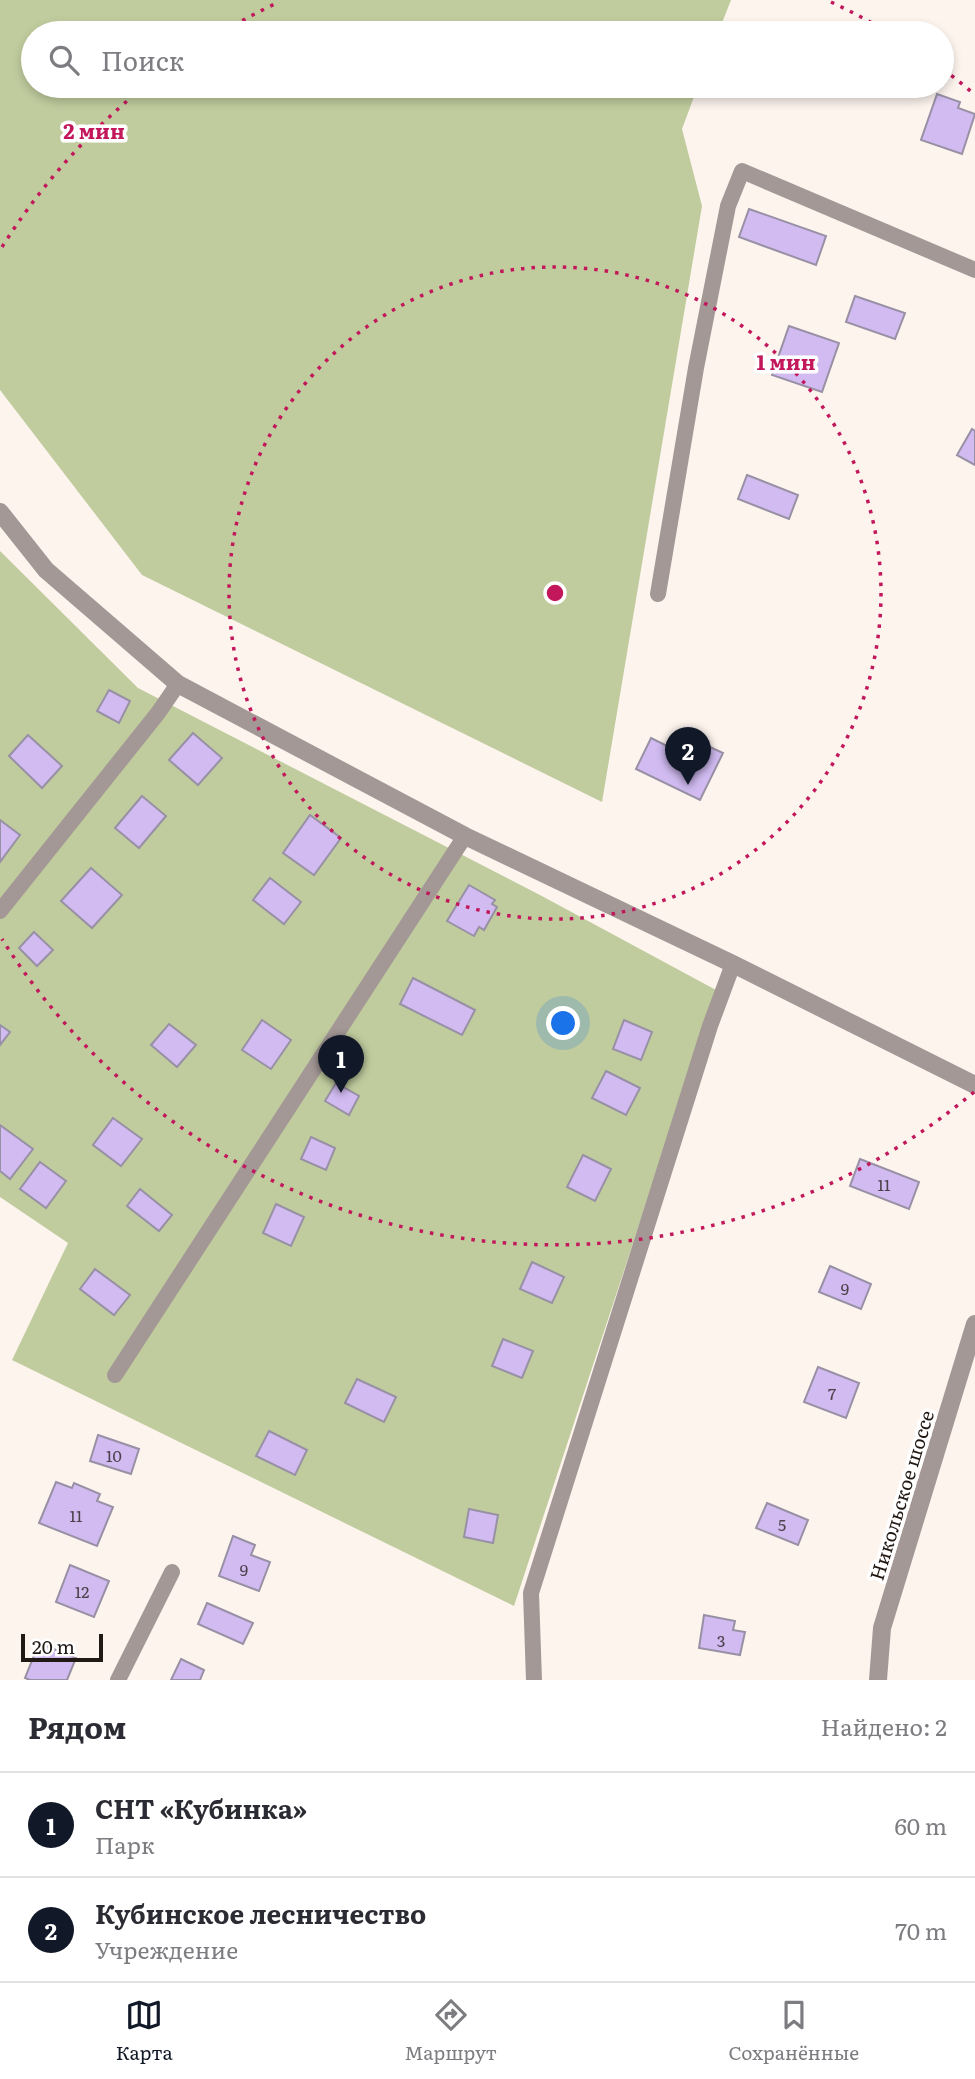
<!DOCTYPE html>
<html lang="ru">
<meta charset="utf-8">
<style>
:root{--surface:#fff;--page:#f2f2f3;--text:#2b2b33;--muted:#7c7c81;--line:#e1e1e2;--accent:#111827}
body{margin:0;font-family:Literata,serif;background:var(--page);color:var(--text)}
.scale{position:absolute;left:21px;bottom:18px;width:82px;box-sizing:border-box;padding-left:7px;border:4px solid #211914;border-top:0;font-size:19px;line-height:24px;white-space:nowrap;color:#211914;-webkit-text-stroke:5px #fff;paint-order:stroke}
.you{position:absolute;left:564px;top:1024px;width:24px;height:24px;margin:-18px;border:5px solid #fff;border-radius:50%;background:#1a73e8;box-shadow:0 0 0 10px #1a73e833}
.badge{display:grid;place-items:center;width:46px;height:46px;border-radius:50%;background:var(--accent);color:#fff;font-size:23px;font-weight:700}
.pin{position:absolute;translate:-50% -58px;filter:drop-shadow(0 2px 4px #0008)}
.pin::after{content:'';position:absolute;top:37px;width:24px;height:21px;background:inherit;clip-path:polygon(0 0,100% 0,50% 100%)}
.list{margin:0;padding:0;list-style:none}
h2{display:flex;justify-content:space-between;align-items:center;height:91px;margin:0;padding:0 28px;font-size:30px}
h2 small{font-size:23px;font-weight:400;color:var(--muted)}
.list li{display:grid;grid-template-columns:46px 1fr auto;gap:21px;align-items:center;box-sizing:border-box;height:105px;padding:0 28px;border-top:2px solid var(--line)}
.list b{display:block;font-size:26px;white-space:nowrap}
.list p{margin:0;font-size:23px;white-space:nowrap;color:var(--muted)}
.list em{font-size:23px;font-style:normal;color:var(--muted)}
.icon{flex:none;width:38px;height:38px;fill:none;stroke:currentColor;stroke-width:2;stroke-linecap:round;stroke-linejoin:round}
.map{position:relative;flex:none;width:975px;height:1680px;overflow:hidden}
.search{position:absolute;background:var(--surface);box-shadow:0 4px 10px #0003;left:21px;right:21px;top:21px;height:77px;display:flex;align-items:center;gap:18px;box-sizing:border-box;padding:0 24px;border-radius:38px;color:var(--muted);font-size:26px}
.sheet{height:301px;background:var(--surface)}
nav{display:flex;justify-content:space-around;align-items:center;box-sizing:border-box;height:98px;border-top:2px solid var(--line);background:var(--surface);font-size:19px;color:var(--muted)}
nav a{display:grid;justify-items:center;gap:4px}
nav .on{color:var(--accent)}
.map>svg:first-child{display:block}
</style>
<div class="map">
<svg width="975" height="1680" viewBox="0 0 975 1680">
<rect width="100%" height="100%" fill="#fdf4ee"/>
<g fill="#c0cc9e">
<polygon points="0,0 731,0 718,33 33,33 33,86 698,86 682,129 702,206 602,802 142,575 0,390"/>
<polygon points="0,551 138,688 540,895 716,990 514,1606 12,1360 68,1243 0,1197"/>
</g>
<g fill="#d1bbf1" stroke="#9890a4" stroke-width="2">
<polygon points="937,94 960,102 958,108 975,114 962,154 921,140"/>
<polygon points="749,209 826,236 816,265 739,237"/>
<polygon points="855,296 905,313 895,339 846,322"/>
<polygon points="789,326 839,343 822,392 772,375"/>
<polygon points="972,429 975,431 975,465 957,455"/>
<polygon points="747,475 798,495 789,519 738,499"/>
<polygon points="109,690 130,701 119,723 97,711"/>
<polygon points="193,733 222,758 198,785 169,760"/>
<polygon points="28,735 62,766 42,788 9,756"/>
<polygon points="651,738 685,755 693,739 723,753 700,800 636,769"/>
<polygon points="142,796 166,816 139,848 115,828"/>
<polygon points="310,815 341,838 314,875 283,853"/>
<polygon points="0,820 20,835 0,862"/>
<polygon points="91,868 122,895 92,928 61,901"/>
<polygon points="270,878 301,902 284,924 253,900"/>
<polygon points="469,885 495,900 492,904 497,907 484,930 479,927 474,936 447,921"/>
<polygon points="34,932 53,950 37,966 19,948"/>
<polygon points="413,978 475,1010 462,1035 400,1004"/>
<polygon points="262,1020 291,1040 271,1069 242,1050"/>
<polygon points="624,1020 652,1032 641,1060 613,1049"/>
<polygon points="169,1024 196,1045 177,1067 151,1045"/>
<polygon points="0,1025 10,1032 0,1045"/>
<polygon points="606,1071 640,1088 626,1115 592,1098"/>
<polygon points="336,1083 359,1096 349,1115 325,1101"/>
<polygon points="113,1118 142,1139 121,1166 93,1145"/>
<polygon points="0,1125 33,1149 10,1179 0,1171"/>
<polygon points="311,1137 335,1148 326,1170 301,1159"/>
<polygon points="583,1155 611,1169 595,1201 567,1187"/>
<polygon points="860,1159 919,1182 909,1209 850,1186"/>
<polygon points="40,1162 66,1181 46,1208 20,1189"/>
<polygon points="140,1189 172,1215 159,1231 127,1206"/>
<polygon points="276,1204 304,1217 291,1246 263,1233"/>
<polygon points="532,1262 564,1277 552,1303 520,1289"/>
<polygon points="830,1266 871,1284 861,1309 819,1292"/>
<polygon points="95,1269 130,1295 114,1315 80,1289"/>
<polygon points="503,1339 533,1351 522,1378 492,1366"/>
<polygon points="818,1367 859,1383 846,1418 804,1402"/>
<polygon points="357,1379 396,1397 384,1422 345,1403"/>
<polygon points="269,1431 307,1450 295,1475 256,1456"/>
<polygon points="98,1435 139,1449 131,1474 90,1461"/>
<polygon points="56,1482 72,1488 74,1483 100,1494 97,1501 113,1507 97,1546 39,1523"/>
<polygon points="767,1503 808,1520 798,1545 756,1528"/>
<polygon points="469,1509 498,1515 493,1543 464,1537"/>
<polygon points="233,1536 255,1545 251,1555 270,1562 259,1591 219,1576"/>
<polygon points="70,1565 109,1581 94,1617 56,1602"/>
<polygon points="207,1603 253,1623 243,1644 198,1624"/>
<polygon points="704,1615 735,1621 733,1630 745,1632 740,1655 699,1648"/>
<polygon points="39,1643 76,1658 67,1680 30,1680 25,1678"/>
<polygon points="181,1659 204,1670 200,1680 171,1680"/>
</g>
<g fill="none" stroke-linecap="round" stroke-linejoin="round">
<g stroke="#a39896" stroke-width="16">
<polyline points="658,594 696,368 728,206 742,171 975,270"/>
<polyline points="0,911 158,713 178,684"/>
<polyline points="115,1375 465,836"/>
<polyline points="118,1680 172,1572"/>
<polyline points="534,1680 531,1593 710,1026 733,964"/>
</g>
<polyline stroke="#a39896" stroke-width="18" points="878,1680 882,1628 975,1324"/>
<polyline stroke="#a39896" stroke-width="18" points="0,512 46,570 178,684 465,836 733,964 975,1085"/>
</g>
<g fill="none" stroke="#c2185b" stroke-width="3.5" stroke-dasharray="3.5 7">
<circle cx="555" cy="593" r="326"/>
<path d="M974 1092A652 652 0 0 1 2 939M2 247A652 652 0 0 1 145 86M224 31A652 652 0 0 1 279 2M831 2A652 652 0 0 1 886 31M943 69A652 652 0 0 1 974 94"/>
</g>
<g text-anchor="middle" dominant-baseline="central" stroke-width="7" stroke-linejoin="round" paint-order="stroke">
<g font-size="16" fill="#4d424b">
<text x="884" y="1184">11</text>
<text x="845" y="1288">9</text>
<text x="832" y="1393">7</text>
<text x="114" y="1455">10</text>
<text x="76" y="1515">11</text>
<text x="782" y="1524">5</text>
<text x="244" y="1569">9</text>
<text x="82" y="1591">12</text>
<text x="721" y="1640">3</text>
</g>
<g font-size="19" fill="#211914" stroke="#fff">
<text transform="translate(901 1495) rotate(-73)">Никольское шоссе</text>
</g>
</g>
<circle cx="555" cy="593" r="10" fill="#c2185b" stroke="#fff" stroke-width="3.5"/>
<g font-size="21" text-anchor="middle" font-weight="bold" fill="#c2185b" stroke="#fff" stroke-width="7" stroke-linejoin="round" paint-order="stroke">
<text x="94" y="139">2 мин</text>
<text x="786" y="370">1 мин</text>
</g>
</svg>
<div class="scale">20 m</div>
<div class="you"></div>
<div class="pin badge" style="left:341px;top:1093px">1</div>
<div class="pin badge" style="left:688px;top:785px">2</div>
<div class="search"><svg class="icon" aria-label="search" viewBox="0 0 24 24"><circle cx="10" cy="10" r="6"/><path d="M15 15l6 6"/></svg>Поиск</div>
</div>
<section class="sheet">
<h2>Рядом<small>Найдено: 2</small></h2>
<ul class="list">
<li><span class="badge">1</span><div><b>СНТ «Кубинка»</b><p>Парк</p></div><em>60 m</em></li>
<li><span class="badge">2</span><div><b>Кубинское лесничество</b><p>Учреждение</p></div><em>70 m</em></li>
</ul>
</section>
<nav>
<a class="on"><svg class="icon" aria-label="map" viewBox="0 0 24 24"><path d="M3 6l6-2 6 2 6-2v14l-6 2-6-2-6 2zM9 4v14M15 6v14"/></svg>Карта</a>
<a><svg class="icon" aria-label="directions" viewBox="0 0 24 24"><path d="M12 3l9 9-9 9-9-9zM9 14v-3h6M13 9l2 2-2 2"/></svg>Маршрут</a>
<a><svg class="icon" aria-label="saved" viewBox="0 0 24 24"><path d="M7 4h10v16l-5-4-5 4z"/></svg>Сохранённые</a>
</nav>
